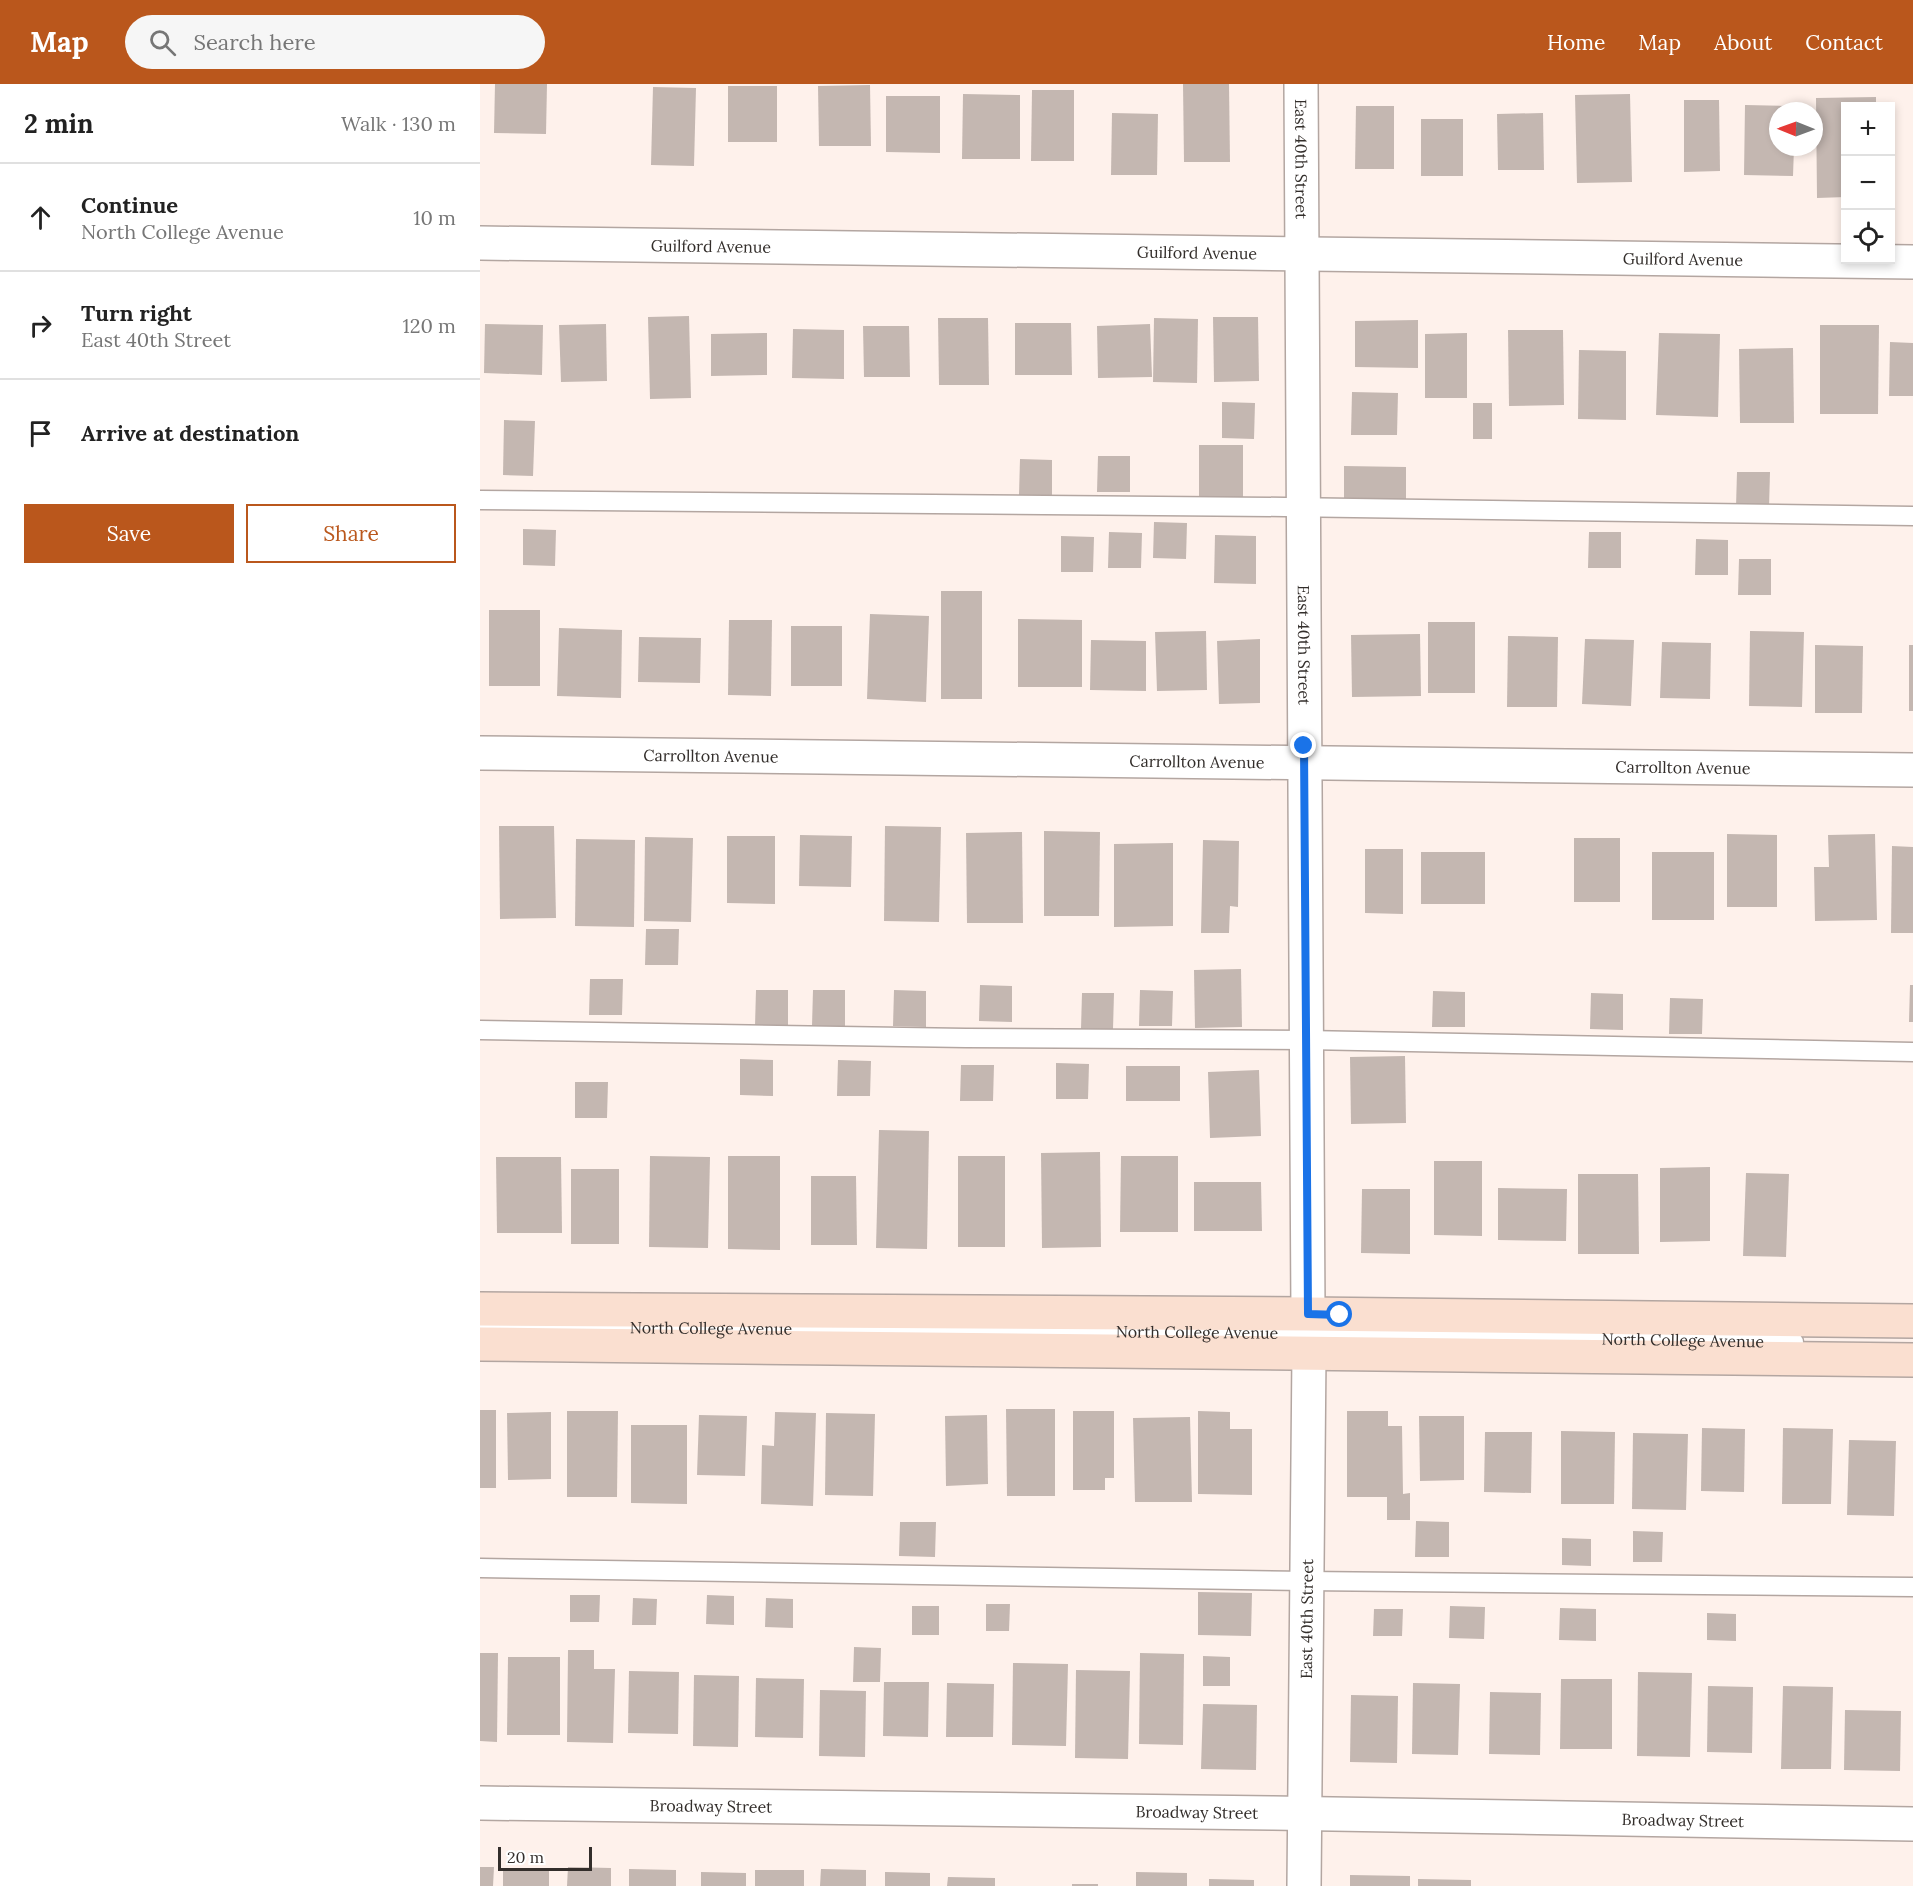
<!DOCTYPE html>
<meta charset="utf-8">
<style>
:root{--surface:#fff;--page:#f6f6f6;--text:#222;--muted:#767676;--line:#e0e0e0;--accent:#ba571c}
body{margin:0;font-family:Lora,serif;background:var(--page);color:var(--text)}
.controls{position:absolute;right:18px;top:18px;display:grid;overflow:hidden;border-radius:0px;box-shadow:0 3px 9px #0003}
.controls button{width:54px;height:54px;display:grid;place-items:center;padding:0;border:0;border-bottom:2px solid var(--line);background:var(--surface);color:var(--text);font:30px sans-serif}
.compass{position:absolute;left:1289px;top:18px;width:54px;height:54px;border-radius:50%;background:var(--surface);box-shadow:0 3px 9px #0003;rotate:271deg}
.scale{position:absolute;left:18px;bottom:15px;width:94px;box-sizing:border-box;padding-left:6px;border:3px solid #332e2b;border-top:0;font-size:16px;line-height:21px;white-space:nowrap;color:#332e2b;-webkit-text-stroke:4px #fff;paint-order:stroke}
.stop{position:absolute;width:18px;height:18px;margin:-14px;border:4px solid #1a73e8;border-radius:50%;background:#fff}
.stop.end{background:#1a73e8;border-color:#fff;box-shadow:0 2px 6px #0008}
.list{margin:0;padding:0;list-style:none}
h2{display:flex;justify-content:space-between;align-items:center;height:78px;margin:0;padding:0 24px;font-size:26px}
h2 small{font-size:20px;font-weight:400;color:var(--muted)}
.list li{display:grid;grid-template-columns:39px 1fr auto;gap:18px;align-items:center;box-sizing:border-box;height:108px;padding:0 24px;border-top:2px solid var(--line)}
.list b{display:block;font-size:22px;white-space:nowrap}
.list p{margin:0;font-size:20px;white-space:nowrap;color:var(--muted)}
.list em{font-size:20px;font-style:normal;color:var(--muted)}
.actions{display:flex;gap:12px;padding:18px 24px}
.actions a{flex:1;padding:14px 0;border:2px solid var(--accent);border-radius:0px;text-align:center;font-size:21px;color:var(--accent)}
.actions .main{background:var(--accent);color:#fff}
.icon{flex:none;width:33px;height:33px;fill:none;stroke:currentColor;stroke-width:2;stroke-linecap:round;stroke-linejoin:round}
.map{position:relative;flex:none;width:1433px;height:1802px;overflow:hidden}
header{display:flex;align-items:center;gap:36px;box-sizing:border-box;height:84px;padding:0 30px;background:var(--accent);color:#fff}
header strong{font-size:28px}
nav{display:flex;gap:33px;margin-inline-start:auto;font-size:21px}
.search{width:420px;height:54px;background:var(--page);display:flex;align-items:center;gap:15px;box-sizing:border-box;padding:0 21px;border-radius:33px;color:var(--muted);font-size:22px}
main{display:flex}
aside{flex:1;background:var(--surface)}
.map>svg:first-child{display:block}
</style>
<header>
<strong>Map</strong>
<div class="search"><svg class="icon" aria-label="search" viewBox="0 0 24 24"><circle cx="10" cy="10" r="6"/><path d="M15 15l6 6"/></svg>Search here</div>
<nav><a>Home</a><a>Map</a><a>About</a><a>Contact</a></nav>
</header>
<main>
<aside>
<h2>2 min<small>Walk · 130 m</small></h2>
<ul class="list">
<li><svg class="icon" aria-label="ahead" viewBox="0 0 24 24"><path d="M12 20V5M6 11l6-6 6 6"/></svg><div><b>Continue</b><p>North College Avenue</p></div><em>10 m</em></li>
<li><svg class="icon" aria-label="right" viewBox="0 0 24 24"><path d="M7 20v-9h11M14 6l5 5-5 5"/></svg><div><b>Turn right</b><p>East 40th Street</p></div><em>120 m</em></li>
<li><svg class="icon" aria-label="arrive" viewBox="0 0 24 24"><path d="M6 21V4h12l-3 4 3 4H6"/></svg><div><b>Arrive at destination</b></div></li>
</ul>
<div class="actions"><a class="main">Save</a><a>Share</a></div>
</aside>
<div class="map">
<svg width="1433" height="1802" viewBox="0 0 1433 1802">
<rect width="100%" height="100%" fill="#fef1eb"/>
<g fill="#c4b7b1">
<polygon points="15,0 67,0 66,50 14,49"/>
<polygon points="703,0 749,0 750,78 704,78"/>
<polygon points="390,1 391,62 339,62 338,2"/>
<rect x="248" y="2" width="49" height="56"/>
<polygon points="173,3 216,4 214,82 171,81"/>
<polygon points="552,6 594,6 594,77 551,77"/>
<polygon points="483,10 540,11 540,75 482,75"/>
<polygon points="1150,10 1152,98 1097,99 1095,11"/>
<polygon points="406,12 460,12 460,69 406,68"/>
<polygon points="1396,13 1396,22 1366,22 1366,113 1337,114 1336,14"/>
<polygon points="1204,16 1239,16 1240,87 1204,88"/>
<polygon points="1265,21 1314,22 1314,27 1298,27 1298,63 1314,63 1313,92 1264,91"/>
<polygon points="876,22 914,22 914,85 875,85"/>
<polygon points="632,29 678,30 677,91 631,91"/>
<polygon points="1063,29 1064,86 1018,86 1017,30"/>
<rect x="941" y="35" width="42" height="57"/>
<polygon points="209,232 211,314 170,315 168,233"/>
<polygon points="733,233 778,233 779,297 734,298"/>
<polygon points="458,234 508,234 509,301 459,301"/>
<polygon points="674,234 718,235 717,299 673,298"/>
<polygon points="938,236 938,284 875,283 875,237"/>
<polygon points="535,239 591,239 592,291 535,291"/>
<polygon points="5,240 63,241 62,291 4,289"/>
<polygon points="126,240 127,297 81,298 79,241"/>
<polygon points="670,240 672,293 618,294 617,242"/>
<polygon points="1340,241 1399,241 1398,330 1340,330"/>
<polygon points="383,242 429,242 430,293 384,293"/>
<polygon points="313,245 364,246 364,295 312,294"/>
<polygon points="1028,246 1083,246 1084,321 1029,322"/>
<polygon points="287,249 287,291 231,292 231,250"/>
<polygon points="987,249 987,314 945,314 945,250"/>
<polygon points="1179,249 1240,250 1238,333 1176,331"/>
<polygon points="1410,258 1433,259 1433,312 1409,312"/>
<polygon points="1313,264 1314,339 1260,339 1259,265"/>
<polygon points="1099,266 1146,267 1146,336 1098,335"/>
<polygon points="872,308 918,309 917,351 871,351"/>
<polygon points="742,318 775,319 774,355 742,354"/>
<rect x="993" y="319" width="19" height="36"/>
<polygon points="24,336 55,337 53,392 23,391"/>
<rect x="719" y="361" width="44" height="56"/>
<polygon points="618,372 650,372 650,408 617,408"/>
<polygon points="540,375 572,376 572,411 539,411"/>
<polygon points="864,382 926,383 926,422 864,421"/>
<polygon points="1257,388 1290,388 1289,424 1256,423"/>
<polygon points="674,438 707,439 706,475 673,474"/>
<polygon points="43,445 76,446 75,482 43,481"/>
<polygon points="629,448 662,449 661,484 628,484"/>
<polygon points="1109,448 1141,448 1141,484 1108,484"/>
<polygon points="735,451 776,452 776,500 734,499"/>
<polygon points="581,452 614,453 613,488 581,488"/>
<polygon points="1216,455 1248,456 1248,491 1215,491"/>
<polygon points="1259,475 1291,475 1291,511 1258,511"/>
<rect x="461" y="507" width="41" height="108"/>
<rect x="9" y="526" width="51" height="76"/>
<polygon points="390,530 449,532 446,618 387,615"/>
<polygon points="538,535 602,536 602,603 538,603"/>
<polygon points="249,536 292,536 291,612 248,611"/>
<rect x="948" y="538" width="47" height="71"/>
<rect x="311" y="542" width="51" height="60"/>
<polygon points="79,544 142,546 141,614 77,612"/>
<polygon points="726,547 727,606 677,607 675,548"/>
<polygon points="1270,547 1324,548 1322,623 1269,622"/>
<polygon points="940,550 941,612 872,613 871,551"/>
<polygon points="1028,552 1078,553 1077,623 1027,623"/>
<polygon points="159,553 221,554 220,599 158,598"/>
<polygon points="780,555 780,619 739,620 737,557"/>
<polygon points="1105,555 1154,556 1151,622 1102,620"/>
<polygon points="611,556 666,557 666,607 610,606"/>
<polygon points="1182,558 1231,559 1230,615 1180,614"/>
<polygon points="1335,561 1383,562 1382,629 1335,629"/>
<rect x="1429" y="561" width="4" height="66"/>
<polygon points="19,742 74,742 76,834 20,835"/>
<polygon points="405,742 461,743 459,838 404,837"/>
<polygon points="564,747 620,748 619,832 564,832"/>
<polygon points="542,748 543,839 487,839 486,749"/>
<polygon points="1247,750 1297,751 1297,823 1247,823"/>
<polygon points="1395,750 1397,836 1335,837 1334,783 1349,783 1348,751"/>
<polygon points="320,751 372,752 371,803 319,802"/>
<polygon points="247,752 295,752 295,820 247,819"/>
<polygon points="165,753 213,754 211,838 164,837"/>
<rect x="1094" y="754" width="46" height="64"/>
<polygon points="96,755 155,756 154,843 95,842"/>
<polygon points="723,756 759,757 758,823 750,822 749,849 721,849"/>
<polygon points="693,759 693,842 634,843 634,760"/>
<polygon points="1412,762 1433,763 1433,849 1411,849"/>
<polygon points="885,765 923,765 923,830 885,829"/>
<rect x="941" y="768" width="64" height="52"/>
<rect x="1172" y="768" width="62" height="68"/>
<polygon points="166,845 199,845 198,881 165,881"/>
<polygon points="761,885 762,943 715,944 714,886"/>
<polygon points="110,895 143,895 142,931 109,931"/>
<polygon points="500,901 532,902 532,938 499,937"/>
<polygon points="1430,901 1433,901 1433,938 1429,938"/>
<polygon points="276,906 308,906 308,943 275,942"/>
<polygon points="333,906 365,906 365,942 332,942"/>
<polygon points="414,906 446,907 446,943 413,942"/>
<polygon points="660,906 693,907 692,942 659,942"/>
<polygon points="953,907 985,908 985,943 952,943"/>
<polygon points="602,909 634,909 633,945 601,945"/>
<polygon points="1111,909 1143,910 1143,946 1110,945"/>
<polygon points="1190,914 1223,915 1222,950 1189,950"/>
<polygon points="925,972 926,1039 871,1040 870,973"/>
<polygon points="260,975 293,976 293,1012 260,1011"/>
<polygon points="358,976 391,977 390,1012 357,1012"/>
<polygon points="576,979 609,980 608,1015 576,1015"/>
<polygon points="481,981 514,981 513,1017 480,1017"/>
<rect x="646" y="982" width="54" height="35"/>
<polygon points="779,986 781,1052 730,1054 728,988"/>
<polygon points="95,998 128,998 127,1034 95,1034"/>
<polygon points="399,1046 449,1047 447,1165 396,1164"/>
<polygon points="620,1068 621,1163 562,1164 561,1069"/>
<polygon points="170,1072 230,1073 228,1164 169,1163"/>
<polygon points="248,1072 300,1072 300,1166 248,1165"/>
<rect x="478" y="1072" width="47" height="91"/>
<polygon points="641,1072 698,1072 698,1148 640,1148"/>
<polygon points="16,1073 81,1073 82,1149 17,1149"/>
<polygon points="954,1077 1002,1077 1002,1152 954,1151"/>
<polygon points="1230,1083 1230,1157 1180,1158 1180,1084"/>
<rect x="91" y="1085" width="48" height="75"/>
<polygon points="1266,1089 1309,1090 1306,1173 1263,1172"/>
<polygon points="1098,1090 1158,1090 1159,1170 1098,1170"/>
<polygon points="331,1092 376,1092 377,1161 331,1161"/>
<polygon points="714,1098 781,1098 782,1147 714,1147"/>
<polygon points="1018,1104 1087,1105 1086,1157 1018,1156"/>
<polygon points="882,1105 930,1105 930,1170 881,1169"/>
<polygon points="526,1325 575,1325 575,1412 527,1412"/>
<rect x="0" y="1326" width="16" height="78"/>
<polygon points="87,1327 138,1327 137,1413 87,1413"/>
<polygon points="593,1327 634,1327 634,1394 625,1394 625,1406 593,1406"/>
<polygon points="718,1327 750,1328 750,1345 772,1345 772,1411 718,1410"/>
<polygon points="867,1327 908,1327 908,1342 922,1342 923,1410 930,1409 930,1436 907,1436 907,1413 867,1413"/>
<polygon points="71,1328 71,1395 28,1396 27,1329"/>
<polygon points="295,1328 336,1329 333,1422 281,1420 282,1361 294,1362"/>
<polygon points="346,1329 395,1330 393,1412 345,1411"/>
<polygon points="219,1331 267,1332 265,1392 217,1391"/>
<polygon points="507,1331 508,1400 466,1402 465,1332"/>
<polygon points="939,1332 984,1332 984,1396 940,1397"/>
<polygon points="710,1333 712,1418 655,1418 653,1334"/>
<polygon points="151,1341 207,1341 207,1420 151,1419"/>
<polygon points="1222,1344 1265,1345 1264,1408 1221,1407"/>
<polygon points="1303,1344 1353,1345 1351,1420 1302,1420"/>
<polygon points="1081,1347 1135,1348 1134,1420 1081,1420"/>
<polygon points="1005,1348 1052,1348 1051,1409 1004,1408"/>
<polygon points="1153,1349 1208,1350 1206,1426 1152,1425"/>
<polygon points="1369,1356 1416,1357 1414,1432 1367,1431"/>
<polygon points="936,1437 969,1438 969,1473 935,1473"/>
<polygon points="420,1438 456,1438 455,1473 419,1472"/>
<polygon points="1153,1447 1183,1448 1182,1478 1153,1478"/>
<polygon points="1082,1454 1111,1455 1111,1482 1082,1481"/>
<polygon points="718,1508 772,1509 771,1552 718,1551"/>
<polygon points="90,1511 120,1511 119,1538 90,1538"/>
<polygon points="227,1511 254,1512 254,1541 226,1540"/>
<polygon points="153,1514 177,1515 176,1541 152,1541"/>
<polygon points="286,1514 313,1515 313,1544 285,1543"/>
<polygon points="506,1520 530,1520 529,1547 506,1547"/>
<rect x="432" y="1522" width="27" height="29"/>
<polygon points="970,1522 1005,1523 1004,1555 969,1554"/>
<polygon points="1080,1524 1116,1525 1116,1557 1079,1556"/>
<polygon points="894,1525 923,1525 922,1552 893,1552"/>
<polygon points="1227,1529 1256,1530 1256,1557 1227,1556"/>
<polygon points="374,1563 401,1564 400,1598 373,1598"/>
<polygon points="88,1566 114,1566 114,1585 135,1585 133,1659 87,1658"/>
<polygon points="0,1569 18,1569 17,1658 0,1657"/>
<polygon points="660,1569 704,1570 703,1661 659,1660"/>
<polygon points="723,1572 750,1573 750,1602 723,1602"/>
<polygon points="28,1573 80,1573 80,1651 27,1651"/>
<polygon points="533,1579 588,1580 586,1662 532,1661"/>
<polygon points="596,1586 650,1587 648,1675 595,1674"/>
<polygon points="149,1587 199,1588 198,1650 148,1649"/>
<polygon points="1158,1588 1212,1589 1210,1673 1157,1672"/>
<polygon points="214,1591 259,1592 258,1663 213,1662"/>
<polygon points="276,1594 324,1595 323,1654 275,1653"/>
<polygon points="1081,1595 1132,1595 1132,1665 1080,1665"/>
<polygon points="404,1598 449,1598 448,1653 403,1652"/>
<polygon points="467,1599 514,1600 513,1653 466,1653"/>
<polygon points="933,1599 980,1600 978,1671 932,1670"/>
<polygon points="1228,1602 1273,1603 1272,1669 1227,1668"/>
<polygon points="1303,1602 1353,1603 1351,1685 1301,1685"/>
<polygon points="340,1606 386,1607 385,1673 339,1672"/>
<polygon points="1010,1608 1061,1609 1060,1671 1009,1670"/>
<polygon points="871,1611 918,1612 917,1679 870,1678"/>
<polygon points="723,1620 777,1621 776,1686 721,1685"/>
<polygon points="1365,1626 1421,1627 1420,1687 1364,1686"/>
<polygon points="0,1783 14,1783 13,1802 0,1802"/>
<polygon points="88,1783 131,1784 131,1802 87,1802"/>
<polygon points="23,1784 69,1785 69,1802 23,1802"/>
<polygon points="149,1785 196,1786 196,1802 149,1802"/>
<polygon points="341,1785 386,1786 386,1802 340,1802"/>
<rect x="275" y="1786" width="49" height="16"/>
<polygon points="221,1788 266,1789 266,1802 221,1802"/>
<polygon points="405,1788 450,1789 450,1802 405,1802"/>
<polygon points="656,1788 707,1789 707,1802 656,1802"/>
<polygon points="870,1791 930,1792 930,1802 870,1802"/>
<polygon points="468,1793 515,1794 515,1802 467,1802"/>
<polygon points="729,1795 774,1796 774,1802 729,1802"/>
<polygon points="938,1795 991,1796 991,1802 938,1802"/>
<rect x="592" y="1800" width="26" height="2"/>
</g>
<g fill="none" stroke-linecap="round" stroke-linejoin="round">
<g stroke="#b3a6a1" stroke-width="21">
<g id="lane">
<polyline points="0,416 805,423 1433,432"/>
<polyline points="0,946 486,954 826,956 1433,968"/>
<path id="s1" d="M0 1242 828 1249 1314 1258"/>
<polyline points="0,1484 826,1497 1433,1503"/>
</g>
</g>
<g stroke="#b3a6a1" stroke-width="36">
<g id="street">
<path id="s2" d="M821 0 828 1230"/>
<path id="s3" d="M0 159 1433 178"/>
<path id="s4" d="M0 669 1433 686"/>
<path id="s5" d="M0 1719 793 1729 1433 1740"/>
<path id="s6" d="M824 1802 829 1269"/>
</g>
</g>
<g stroke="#b3a6a1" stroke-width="36">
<g id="secondary">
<polyline points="0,1225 828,1230 1433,1237"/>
<polyline points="0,1260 1433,1276"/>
</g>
</g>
<use href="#lane" stroke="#fff" stroke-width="18"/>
<use href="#street" stroke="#fff" stroke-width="33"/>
<use href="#secondary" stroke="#fadfd0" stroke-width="33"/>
</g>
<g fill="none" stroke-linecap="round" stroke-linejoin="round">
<polyline stroke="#1a73e8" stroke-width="8" points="824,662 828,1230 860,1231"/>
</g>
<g text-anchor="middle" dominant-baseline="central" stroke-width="4.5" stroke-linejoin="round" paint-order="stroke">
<g font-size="16" fill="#332e2b" stroke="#fff">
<text stroke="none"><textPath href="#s2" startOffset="75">East 40th Street</textPath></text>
<text stroke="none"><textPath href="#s3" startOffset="231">Guilford Avenue</textPath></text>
<text stroke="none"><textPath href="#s3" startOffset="717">Guilford Avenue</textPath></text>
<text stroke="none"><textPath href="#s3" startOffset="1203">Guilford Avenue</textPath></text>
<text stroke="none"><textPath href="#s2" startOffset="561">East 40th Street</textPath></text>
<text stroke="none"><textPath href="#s4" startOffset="231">Carrollton Avenue</textPath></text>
<text stroke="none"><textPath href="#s4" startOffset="717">Carrollton Avenue</textPath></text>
<text stroke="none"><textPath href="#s4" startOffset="1203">Carrollton Avenue</textPath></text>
<text stroke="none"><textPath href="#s1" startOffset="231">North College Avenue</textPath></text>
<text stroke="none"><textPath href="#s1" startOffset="717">North College Avenue</textPath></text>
<text stroke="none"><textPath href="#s1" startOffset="1203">North College Avenue</textPath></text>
<text stroke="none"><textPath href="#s6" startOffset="267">East 40th Street</textPath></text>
<text stroke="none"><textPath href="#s5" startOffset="231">Broadway Street</textPath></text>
<text stroke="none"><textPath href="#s5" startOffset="717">Broadway Street</textPath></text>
<text stroke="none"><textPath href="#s5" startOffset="1203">Broadway Street</textPath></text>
</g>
</g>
</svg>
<div class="controls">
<button>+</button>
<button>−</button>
<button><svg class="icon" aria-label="locate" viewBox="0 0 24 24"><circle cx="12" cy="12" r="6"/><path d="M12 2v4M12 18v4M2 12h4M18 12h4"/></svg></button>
</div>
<svg class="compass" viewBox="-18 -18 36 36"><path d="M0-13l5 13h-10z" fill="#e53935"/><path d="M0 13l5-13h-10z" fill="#767676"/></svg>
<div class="scale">20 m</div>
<div class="stop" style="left:860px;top:1231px"></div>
<div class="stop end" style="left:824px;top:662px"></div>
</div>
</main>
